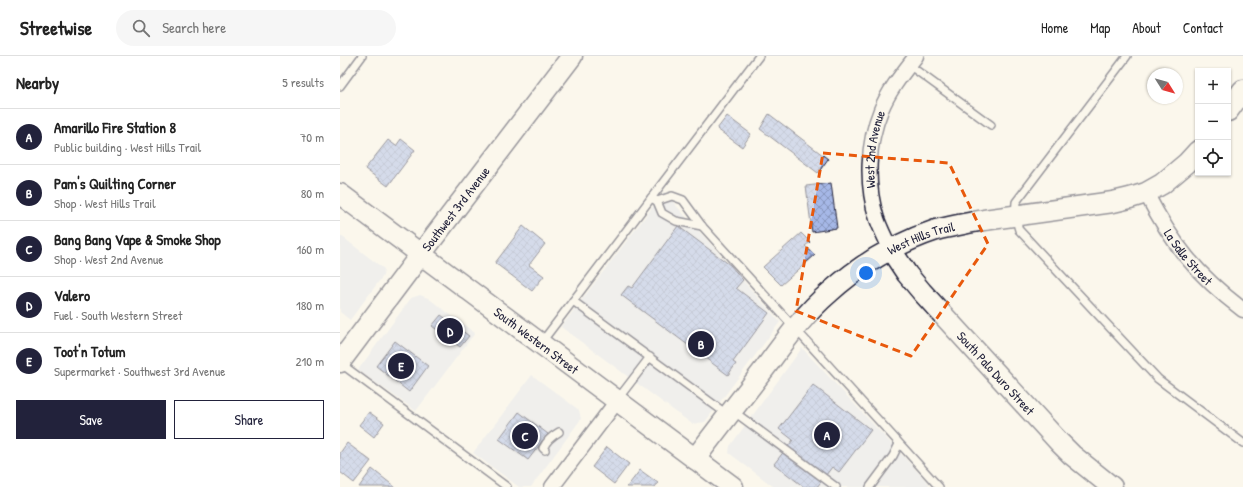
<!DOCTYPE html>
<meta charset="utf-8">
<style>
:root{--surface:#fff;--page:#f6f6f6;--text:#222;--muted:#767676;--line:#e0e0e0;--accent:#22223b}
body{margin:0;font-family:"Patrick Hand",sans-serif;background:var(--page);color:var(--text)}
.controls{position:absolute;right:12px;top:12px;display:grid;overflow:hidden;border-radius:0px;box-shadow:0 1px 3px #0004}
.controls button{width:36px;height:36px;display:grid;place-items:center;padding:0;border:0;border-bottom:1px solid var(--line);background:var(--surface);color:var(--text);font:20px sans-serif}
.compass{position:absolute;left:807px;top:12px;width:36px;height:36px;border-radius:50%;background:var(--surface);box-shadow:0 1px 3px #0004;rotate:127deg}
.you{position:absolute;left:526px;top:217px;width:14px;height:14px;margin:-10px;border:3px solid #fff;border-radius:50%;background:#1a73e8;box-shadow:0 0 0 6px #1a73e833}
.badge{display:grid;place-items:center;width:26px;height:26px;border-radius:50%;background:var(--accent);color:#fff;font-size:13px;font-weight:700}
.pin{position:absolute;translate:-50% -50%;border:2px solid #fff;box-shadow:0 1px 4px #0006}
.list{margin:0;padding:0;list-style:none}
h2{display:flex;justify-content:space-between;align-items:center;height:52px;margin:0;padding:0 16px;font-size:17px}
h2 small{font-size:13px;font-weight:400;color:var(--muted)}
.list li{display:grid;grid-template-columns:26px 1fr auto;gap:12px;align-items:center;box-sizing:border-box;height:56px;padding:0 16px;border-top:1px solid var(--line)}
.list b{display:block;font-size:15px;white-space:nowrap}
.list p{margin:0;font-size:13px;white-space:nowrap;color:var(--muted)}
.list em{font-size:13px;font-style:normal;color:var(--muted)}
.actions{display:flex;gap:8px;padding:12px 16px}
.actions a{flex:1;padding:9px 0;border:1px solid var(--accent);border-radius:0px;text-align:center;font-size:14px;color:var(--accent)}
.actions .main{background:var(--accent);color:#fff}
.icon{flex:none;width:22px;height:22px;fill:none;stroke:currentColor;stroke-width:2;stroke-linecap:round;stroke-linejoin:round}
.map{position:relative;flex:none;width:903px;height:431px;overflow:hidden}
header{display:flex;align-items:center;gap:24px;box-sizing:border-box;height:56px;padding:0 20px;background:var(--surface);border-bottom:1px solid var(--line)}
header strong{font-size:19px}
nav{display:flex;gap:22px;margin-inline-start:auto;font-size:14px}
.search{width:280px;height:36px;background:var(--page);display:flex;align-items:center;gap:10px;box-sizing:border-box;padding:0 14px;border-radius:22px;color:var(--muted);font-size:15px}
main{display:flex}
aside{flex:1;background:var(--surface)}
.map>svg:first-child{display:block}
</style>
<header>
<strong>Streetwise</strong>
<div class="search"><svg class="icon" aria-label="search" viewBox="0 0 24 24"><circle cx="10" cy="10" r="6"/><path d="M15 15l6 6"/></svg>Search here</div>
<nav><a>Home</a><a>Map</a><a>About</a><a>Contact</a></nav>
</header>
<main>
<aside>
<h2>Nearby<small>5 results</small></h2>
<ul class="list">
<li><span class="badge">A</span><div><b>Amarillo Fire Station 8</b><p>Public building · West Hills Trail</p></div><em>70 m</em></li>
<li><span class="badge">B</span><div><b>Pam's Quilting Corner</b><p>Shop · West Hills Trail</p></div><em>80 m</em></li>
<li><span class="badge">C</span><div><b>Bang Bang Vape &amp; Smoke Shop</b><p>Shop · West 2nd Avenue</p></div><em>160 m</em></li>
<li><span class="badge">D</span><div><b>Valero</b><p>Fuel · South Western Street</p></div><em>180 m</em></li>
<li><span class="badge">E</span><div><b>Toot'n Totum</b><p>Supermarket · Southwest 3rd Avenue</p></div><em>210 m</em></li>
</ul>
<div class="actions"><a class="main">Save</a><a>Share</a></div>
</aside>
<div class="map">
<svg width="903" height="431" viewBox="0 0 903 431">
<defs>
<pattern id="building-cross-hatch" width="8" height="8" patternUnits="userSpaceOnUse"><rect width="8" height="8" fill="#a6b8e7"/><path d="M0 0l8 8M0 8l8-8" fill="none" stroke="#8795bc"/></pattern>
</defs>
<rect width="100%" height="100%" fill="#fbf7ec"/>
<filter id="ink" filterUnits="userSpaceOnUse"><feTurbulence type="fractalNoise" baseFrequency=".025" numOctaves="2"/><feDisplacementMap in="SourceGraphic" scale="8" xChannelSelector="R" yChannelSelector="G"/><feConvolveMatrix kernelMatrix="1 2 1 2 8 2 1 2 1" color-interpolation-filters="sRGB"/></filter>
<g filter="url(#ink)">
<g fill="#e2e4ea">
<polygon points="324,136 440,266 365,366 352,368 221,271"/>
<polygon points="0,179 44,213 43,220 10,264 0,256"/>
<polygon points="80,239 88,242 135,277 76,355 18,314 71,242"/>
<polygon points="462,292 589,428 587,431 434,431 389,397 390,390"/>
<polygon points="192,319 239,354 241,363 191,431 179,431 133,397"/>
</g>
<g fill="url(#building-cross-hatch)" stroke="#22223b">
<polygon points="429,58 488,103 478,117 420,73"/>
<polygon points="387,60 411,78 402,91 377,73"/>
<polygon points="61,83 75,94 48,130 25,113 48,84 56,90"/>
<polygon points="491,127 497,172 472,176 466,130"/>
<polygon points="183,170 205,188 189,209 204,220 192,235 155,207"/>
<polygon points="338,170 390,209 403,224 396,232 429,257 393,306 396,308 388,319 281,239 288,230 292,232"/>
<polygon points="461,177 470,186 465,190 475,199 441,229 423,211"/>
<polygon points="101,259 129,280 120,291 92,270"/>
<polygon points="55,285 88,310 69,336 36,310"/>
<polygon points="473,329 531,374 499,416 492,411 477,431 464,431 434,408 453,384 439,373"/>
<polygon points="29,356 44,367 34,381 19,369"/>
<polygon points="179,356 208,378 188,404 159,383"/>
<polygon points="7,387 31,405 14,427 0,416 0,397"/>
<polygon points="267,391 289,408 274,428 252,411"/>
<polygon points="32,413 55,431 19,431"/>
<polygon points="300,414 318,427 315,431 287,431"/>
</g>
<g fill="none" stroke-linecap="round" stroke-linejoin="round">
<g stroke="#22223b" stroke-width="10">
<g id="lane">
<polyline points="787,0 676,146 675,160 679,174 818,323 903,387"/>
<polyline points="569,9 651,69"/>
<polyline points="0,30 22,0"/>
<polyline points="311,142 317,145 332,140 343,144 362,170 599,431"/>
<polyline points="317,145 322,157 336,165 362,170"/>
<polyline points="233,245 388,359"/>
<polyline points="201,287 419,0"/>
<polyline points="0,307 167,431"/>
<polyline points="277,344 310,301"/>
<polyline points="393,355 496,431"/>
<path d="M205 394 203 392C207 384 212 380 219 376"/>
<polyline points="530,431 553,400 559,388"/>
</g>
</g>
<g stroke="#22223b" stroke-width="17">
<g id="street">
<path id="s1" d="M806 137C833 189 856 218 903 254"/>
<path id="s2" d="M551 194C546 184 541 174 537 163 526 129 527 88 541 54 549 34 563 17 576 0"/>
<polyline points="212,431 277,345"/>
</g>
</g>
<g stroke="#22223b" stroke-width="23">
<g id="secondary">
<polyline points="888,55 903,34"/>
<path id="s3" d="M0 138 393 431"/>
<path id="s4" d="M551 194 567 218 582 236 719 386 732 399 772 431"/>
<path id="s5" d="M0 306 81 198 232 0"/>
<path id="s6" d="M355 403C378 372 402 342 425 312 445 285 464 258 490 236 520 209 557 187 596 174 612 170 628 167 644 164L773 146 790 142 806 137 822 128 847 107 858 95"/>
</g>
</g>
<use href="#lane" stroke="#fbf7ec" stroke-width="7"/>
<use href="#street" stroke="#fbf7ec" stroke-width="14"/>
<use href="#secondary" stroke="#fbf7ec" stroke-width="20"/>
</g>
</g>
<path d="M0 0H903V431H0ZM483 97 609 107 648 188 571 300 456 255Z" fill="#fbf7ec" fill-opacity=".55" fill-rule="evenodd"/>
<path fill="none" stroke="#e8590c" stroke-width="3" stroke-dasharray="8 5" stroke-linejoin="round" d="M483 97 609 107 648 188 571 300 456 255Z"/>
<g text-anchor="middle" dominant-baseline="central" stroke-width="3.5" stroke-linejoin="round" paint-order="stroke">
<g font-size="13" fill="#22223b" stroke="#fbf7ec">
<text stroke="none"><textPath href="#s2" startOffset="105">West 2nd Avenue</textPath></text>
<text stroke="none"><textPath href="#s5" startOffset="192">Southwest 3rd Avenue</textPath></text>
<text stroke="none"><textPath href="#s6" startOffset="322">West Hills Trail</textPath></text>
<text stroke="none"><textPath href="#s1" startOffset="77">La Salle Street</textPath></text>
<text stroke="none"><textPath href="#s3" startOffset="245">South Western Street</textPath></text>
<text stroke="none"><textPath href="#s4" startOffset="162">South Palo Duro Street</textPath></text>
</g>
</g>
</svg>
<div class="controls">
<button>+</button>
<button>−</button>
<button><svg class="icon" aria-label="locate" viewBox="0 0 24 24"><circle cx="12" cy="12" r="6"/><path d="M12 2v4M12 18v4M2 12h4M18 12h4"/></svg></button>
</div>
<svg class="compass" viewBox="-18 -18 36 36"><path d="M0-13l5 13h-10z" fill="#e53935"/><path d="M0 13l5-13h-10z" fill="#767676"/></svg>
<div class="you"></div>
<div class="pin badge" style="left:487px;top:379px">A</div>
<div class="pin badge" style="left:361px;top:288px">B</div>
<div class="pin badge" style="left:185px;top:380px">C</div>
<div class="pin badge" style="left:110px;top:275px">D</div>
<div class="pin badge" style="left:61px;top:310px">E</div>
</div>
</main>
